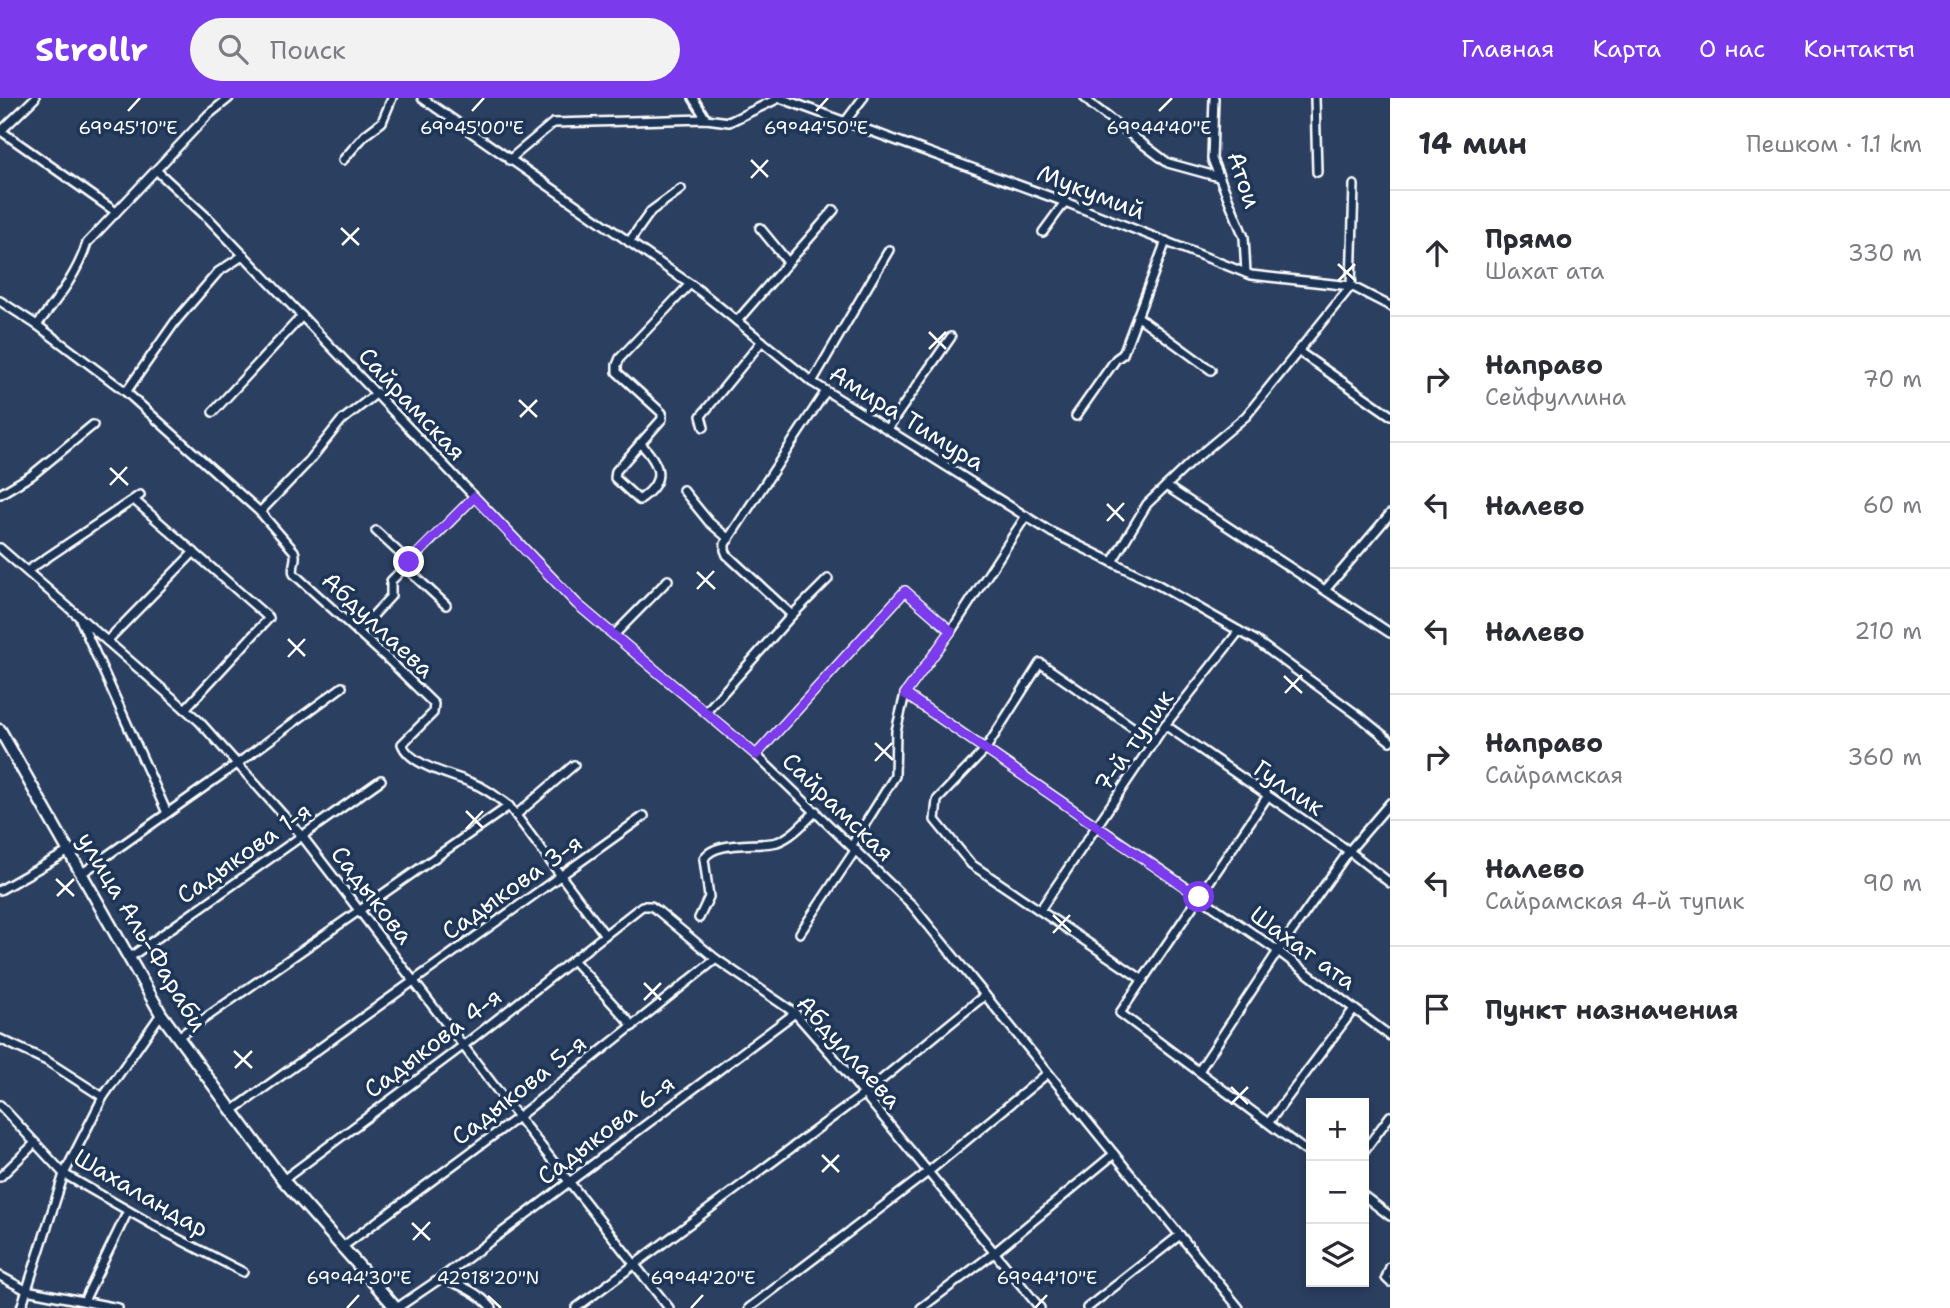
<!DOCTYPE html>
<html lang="ru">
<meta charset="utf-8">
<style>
:root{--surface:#fff;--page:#f2f2f3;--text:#2b2b33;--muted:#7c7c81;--line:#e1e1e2;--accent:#7c3aed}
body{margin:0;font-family:"Shantell Sans",sans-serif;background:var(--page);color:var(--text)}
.controls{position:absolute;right:21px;bottom:21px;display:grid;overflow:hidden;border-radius:0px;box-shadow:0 4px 10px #0003}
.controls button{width:63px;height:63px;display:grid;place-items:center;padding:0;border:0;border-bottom:2px solid var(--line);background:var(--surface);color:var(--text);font:35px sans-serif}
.stop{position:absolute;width:21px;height:21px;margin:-16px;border:5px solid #7c3aed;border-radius:50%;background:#fff}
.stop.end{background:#7c3aed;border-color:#fff;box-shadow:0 2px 7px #0008}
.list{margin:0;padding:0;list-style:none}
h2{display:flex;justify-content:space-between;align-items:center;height:91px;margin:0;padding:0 28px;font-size:30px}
h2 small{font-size:23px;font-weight:400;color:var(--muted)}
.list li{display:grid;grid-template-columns:46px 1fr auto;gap:21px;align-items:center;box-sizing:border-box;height:126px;padding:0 28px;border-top:2px solid var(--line)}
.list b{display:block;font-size:26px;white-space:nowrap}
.list p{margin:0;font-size:23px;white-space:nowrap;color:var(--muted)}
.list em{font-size:23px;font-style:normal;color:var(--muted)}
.icon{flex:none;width:38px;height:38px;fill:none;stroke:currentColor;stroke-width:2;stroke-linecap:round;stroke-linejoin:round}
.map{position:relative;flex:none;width:1390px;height:1210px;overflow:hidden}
header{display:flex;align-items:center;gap:42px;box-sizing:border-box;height:98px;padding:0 35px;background:var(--accent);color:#fff}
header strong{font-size:33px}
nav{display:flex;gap:38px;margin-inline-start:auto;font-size:24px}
.search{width:490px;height:63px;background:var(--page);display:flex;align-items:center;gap:18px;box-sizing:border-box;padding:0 24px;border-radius:38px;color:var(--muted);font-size:26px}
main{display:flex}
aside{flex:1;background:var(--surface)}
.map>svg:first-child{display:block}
</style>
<header>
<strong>Strollr</strong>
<div class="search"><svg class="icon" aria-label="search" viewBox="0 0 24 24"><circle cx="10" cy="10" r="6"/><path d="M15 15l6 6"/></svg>Поиск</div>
<nav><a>Главная</a><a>Карта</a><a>О нас</a><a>Контакты</a></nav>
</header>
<main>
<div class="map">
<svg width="1390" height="1210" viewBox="0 0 1390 1210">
<rect width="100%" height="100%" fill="#2b3f61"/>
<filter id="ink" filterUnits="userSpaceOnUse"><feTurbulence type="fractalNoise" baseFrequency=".0143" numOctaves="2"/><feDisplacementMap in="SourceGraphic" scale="14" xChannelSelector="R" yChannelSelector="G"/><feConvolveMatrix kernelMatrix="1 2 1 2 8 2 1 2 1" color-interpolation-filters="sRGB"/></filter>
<g filter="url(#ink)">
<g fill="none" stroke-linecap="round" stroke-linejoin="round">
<g stroke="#fff" stroke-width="12">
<g id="street">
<polyline points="35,0 1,33 116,114"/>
<polyline points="422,0 700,193 812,284 1051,434 1155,485 1255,542 1363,621 1390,643"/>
<polyline points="693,0 706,21"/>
<polyline points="780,0 1065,104 1251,177 1351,188 1390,208"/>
<polyline points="1085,0 1092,7 1168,65 1219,79"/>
<polyline points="1214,0 1212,61 1244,139 1246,175"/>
<polyline points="1315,0 1317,74"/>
<polyline points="845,24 863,0"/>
<polyline points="343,62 365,37 382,24 392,0"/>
<polyline points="509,62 553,25 706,21 729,24 779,0"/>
<polyline points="156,72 210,122 577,506 756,657 912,807 1239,1210"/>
<polyline points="760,130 788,164"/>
<polyline points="1043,134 1065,104"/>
<polyline points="629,144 651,113 681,91"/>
<path d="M0 203 37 227 126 294 260 414 294 453C298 460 291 468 294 476L390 563 434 606 433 615 402 646C410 668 453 677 472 685 486 690 497 699 509 708L605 837 642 808H651L658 813 716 861 795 915 832 957 1040 1210"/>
<polyline points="1137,218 1211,272"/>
<polyline points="737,223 834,112"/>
<path d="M37 227C57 201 77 177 87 145L208 17 229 0"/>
<polyline points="1298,253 1390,317"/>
<polyline points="812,284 889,152"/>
<polyline points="126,294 175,224 218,174 244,157"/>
<polyline points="213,314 302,218"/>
<polyline points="1076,318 1116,261 1123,256 1166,143"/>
<polyline points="704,329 701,318 762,243"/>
<polyline points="887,331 951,239"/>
<path d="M640 345C661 367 667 383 639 402L615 380 616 373 662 321V315L617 274V267L620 260 690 186"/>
<polyline points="1166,388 1390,535"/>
<polyline points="683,392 709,424 729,441"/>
<polyline points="0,396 32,377 93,327"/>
<polyline points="134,402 269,520 185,611"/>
<polyline points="260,414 309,363 341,323 377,295"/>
<polyline points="376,433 409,464"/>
<polyline points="0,450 199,623 302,738 518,1019 669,1210"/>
<polyline points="1112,464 1147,406 1190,365 1246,318 1351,188 1354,87"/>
<polyline points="405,469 446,507"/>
<polyline points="27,473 140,397"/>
<polyline points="1326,491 1390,416"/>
<polyline points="792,517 828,481"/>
<polyline points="80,521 167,715"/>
<polyline points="358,534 391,498 391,483 474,399"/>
<polyline points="614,537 668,482"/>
<polyline points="107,543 194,454"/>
<polyline points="905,596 1278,853 1390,938"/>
<polyline points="706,614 792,517 727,457 725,452 725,446 826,293"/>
<polyline points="1165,627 1349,753 1390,785"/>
<polyline points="756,657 905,493 951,533"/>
<polyline points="1267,699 1120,915 1311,1057"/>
<polyline points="516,717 574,667"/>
<polyline points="852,747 895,678 896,633 905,596 951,533 1026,418"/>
<polyline points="81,776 237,666 342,589"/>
<polyline points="0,792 69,753"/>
<polyline points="1040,812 1165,627 1239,533"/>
<path d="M699 820 709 799 704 761C713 742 758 749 777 744 792 739 805 724 816 713"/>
<polyline points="800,835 856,751"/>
<polyline points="129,860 381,682"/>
<polyline points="573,862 633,928"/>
<polyline points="1143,882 971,766 935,722 937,702 985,652 1040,565 1154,644"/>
<polyline points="178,939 509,708"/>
<polyline points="0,941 47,963 103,999"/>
<polyline points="1199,973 1278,853 1349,753 1390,705"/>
<polyline points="0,1007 64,1076 169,1136 243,1174"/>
<polyline points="232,1013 644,718"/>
<polyline points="1269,1024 1354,911"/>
<polyline points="1364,1053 1390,1018"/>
<polyline points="0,1079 35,1045"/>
<polyline points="283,1082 464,947 605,837"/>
<polyline points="1364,1098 1390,1118"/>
<polyline points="341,1150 518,1019 716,861"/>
<polyline points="1390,1169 1386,1180 1390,1184"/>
<polyline points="0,1178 26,1192 118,1210"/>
<path d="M441 1180C461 1187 478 1194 492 1210"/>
<polyline points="84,1203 128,1113"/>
<polyline points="21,1210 64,1076 103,999 161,916"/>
<polyline points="397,1210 441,1180 795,915"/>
<polyline points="576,1210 864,996 985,897"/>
<polyline points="749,1210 928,1074 1048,975"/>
<polyline points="921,1210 994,1155 1114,1056"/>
<polyline points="1087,1210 1180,1137"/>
</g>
</g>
<g stroke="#fff" stroke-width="15">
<polyline id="secondary" points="0,632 161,916 283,1082 396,1210"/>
</g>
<use href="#street" stroke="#1d3557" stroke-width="7"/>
<use href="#secondary" stroke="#1d3557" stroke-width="10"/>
</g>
</g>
<g fill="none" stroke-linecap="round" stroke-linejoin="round" filter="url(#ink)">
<polyline stroke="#7c3aed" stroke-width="9" points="409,464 474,399 577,506 756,657 905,493 951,533 905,596 1199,799"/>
</g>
<path fill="none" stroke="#fff" stroke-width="2.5" d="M128 13 140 0M472 13 484 0M816 13 828 0M1159 13 1172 0M751 62 768 79M751 80 768 62M341 130 359 147M342 147 359 130M1338 166 1356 183M1338 183 1355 166M929 234 946 251M929 251 946 234M519 302 537 319M520 319 537 302M110 370 128 387M110 387 127 369M1107 406 1124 423M1107 423 1124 405M697 474 715 491M697 491 714 473M288 541 305 558M288 559 305 541M1284 578 1302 595M1285 595 1302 577M875 645 893 662M875 663 892 645M466 713 483 730M466 731 483 713M56 781 74 798M57 798 74 781M1053 817 1071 834M1053 835 1070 817M644 885 661 902M644 902 661 885M234 953 252 970M235 970 252 953M1231 989 1248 1006M1231 1006 1248 989M822 1057 839 1074M822 1074 839 1057M412 1125 430 1142M413 1142 430 1124M488 1198 501 1210M347 1210 359 1197M691 1210 703 1197M1035 1210 1047 1197"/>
<g text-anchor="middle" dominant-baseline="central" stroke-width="7" stroke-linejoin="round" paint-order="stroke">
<g font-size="24" fill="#fff" stroke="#1d3557">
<text transform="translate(1244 82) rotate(71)">Атои</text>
<text transform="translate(1091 94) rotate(21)">Мукумий</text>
<text transform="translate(412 306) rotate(47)">Сайрамская</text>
<text transform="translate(907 320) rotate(32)">Амира Тимура</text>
<text transform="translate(378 527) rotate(43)">Абдуллаева</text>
<text transform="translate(1134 643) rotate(-55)">7-й тупик</text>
<text transform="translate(1289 690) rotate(34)">Гуллик</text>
<text transform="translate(838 709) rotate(44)">Сайрамская</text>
<text transform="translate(244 755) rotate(-35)">Садыкова 1-я</text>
<text transform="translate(512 789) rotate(-35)">Садыкова 3-я</text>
<text transform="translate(372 797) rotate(52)">Садыкова</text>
<text transform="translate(142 834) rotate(59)">улица Аль-Фараби</text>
<text transform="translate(1303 850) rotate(36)">Шахат ата</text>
<text transform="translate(433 945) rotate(-37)">Садыкова 4-я</text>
<text transform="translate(849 954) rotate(48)">Абдуллаева</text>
<text transform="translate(519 992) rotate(-38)">Садыкова 5-я</text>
<text transform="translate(606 1032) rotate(-37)">Садыкова 6-я</text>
<text transform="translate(141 1095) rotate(30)">Шахаландар</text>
</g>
</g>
<g font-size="18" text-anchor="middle" fill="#fff" stroke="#1d3557" stroke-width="7" stroke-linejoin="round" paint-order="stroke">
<text x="472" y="36">69°45'00"E</text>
<text x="816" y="36">69°44'50"E</text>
<text x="128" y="36">69°45'10"E</text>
<text x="1159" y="36">69°44'40"E</text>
<text x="359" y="1186">69°44'30"E</text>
<text x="703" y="1186">69°44'20"E</text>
<text x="1047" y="1186">69°44'10"E</text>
<text x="488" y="1186">42°18'20"N</text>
</g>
</svg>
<div class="controls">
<button>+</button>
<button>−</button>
<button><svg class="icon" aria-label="layers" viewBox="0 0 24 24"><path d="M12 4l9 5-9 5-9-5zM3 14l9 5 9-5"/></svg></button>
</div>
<div class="stop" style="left:1199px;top:799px"></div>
<div class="stop end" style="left:409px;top:464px"></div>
</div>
<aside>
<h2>14 мин<small>Пешком · 1.1 km</small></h2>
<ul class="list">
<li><svg class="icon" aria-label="ahead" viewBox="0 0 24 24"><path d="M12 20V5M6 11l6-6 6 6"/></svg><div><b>Прямо</b><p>Шахат ата</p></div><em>330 m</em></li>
<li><svg class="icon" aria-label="right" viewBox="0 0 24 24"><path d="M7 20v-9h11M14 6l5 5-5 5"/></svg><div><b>Направо</b><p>Сейфуллина</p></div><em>70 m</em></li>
<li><svg class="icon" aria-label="left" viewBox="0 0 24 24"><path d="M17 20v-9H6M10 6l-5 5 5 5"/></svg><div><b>Налево</b></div><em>60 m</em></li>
<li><svg class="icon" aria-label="left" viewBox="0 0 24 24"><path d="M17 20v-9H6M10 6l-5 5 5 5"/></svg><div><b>Налево</b></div><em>210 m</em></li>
<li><svg class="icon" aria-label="right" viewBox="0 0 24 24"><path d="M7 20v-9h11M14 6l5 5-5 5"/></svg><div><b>Направо</b><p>Сайрамская</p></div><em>360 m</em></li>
<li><svg class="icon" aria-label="left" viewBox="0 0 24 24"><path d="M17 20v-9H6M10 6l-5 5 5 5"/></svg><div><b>Налево</b><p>Сайрамская 4-й тупик</p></div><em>90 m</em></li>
<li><svg class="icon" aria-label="arrive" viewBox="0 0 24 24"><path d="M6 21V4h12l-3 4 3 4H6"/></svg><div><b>Пункт назначения</b></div></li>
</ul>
</aside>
</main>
